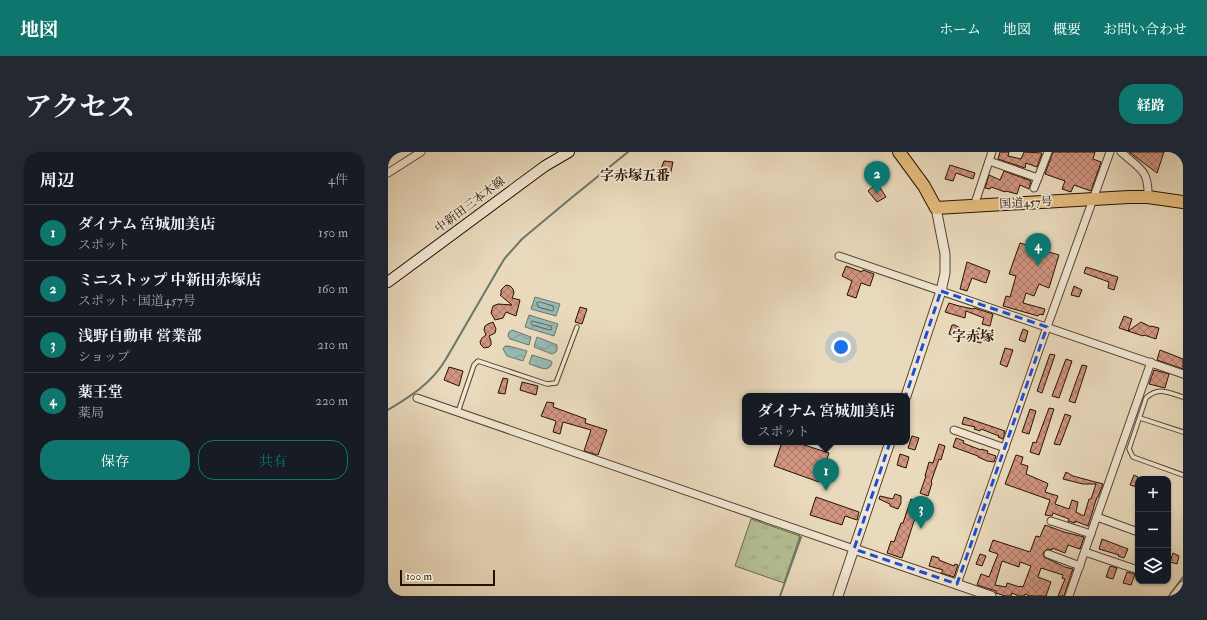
<!DOCTYPE html>
<html lang="ja">
<meta charset="utf-8">
<style>
:root{--surface:#171b24;--page:#242831;--text:#f1f3f6;--muted:#9ea1a6;--line:#363941;--accent:#0f766e}
body{margin:0;font-family:"IM FELL Double Pica","Noto Serif JP",serif;background:var(--page);color:var(--text)}
.controls{position:absolute;right:12px;bottom:12px;display:grid;overflow:hidden;border-radius:8px;box-shadow:0 1px 3px #0004}
.controls button{width:36px;height:36px;display:grid;place-items:center;padding:0;border:0;border-bottom:1px solid var(--line);background:var(--surface);color:var(--text);font:20px sans-serif}
.scale{position:absolute;left:12px;bottom:10px;width:95px;box-sizing:border-box;padding-left:4px;border:2px solid #251200;border-top:0;font-size:11px;line-height:14px;white-space:nowrap;color:#251200;-webkit-text-stroke:3px #f1e7d4;paint-order:stroke}
.you{position:absolute;left:453px;top:195px;width:14px;height:14px;margin:-10px;border:3px solid #fff;border-radius:50%;background:#1a73e8;box-shadow:0 0 0 6px #1a73e833}
.badge{display:grid;place-items:center;width:26px;height:26px;border-radius:50%;background:var(--accent);color:#fff;font-size:13px;font-weight:700}
.pin{position:absolute;translate:-50% -33px;filter:drop-shadow(0 1px 2px #0008)}
.pin::after{content:'';position:absolute;top:21px;width:14px;height:12px;background:inherit;clip-path:polygon(0 0,100% 0,50% 100%)}
.popup{position:absolute;left:354px;top:241px;width:168px;height:52px;box-sizing:border-box;display:grid;place-content:center;border-radius:8px;background:var(--surface);filter:drop-shadow(0 1px 3px #0005);font-size:13px;white-space:nowrap;color:var(--muted)}
.popup b{font-size:15px;color:var(--text)}
.popup::after{content:'';position:absolute;left:50%;top:100%;margin-left:-8px;border:8px solid transparent;border-top-color:var(--surface)}
.list{margin:0;padding:0;list-style:none}
h2{display:flex;justify-content:space-between;align-items:center;height:52px;margin:0;padding:0 16px;font-size:17px}
h2 small{font-size:13px;font-weight:400;color:var(--muted)}
.list li{display:grid;grid-template-columns:26px 1fr auto;gap:12px;align-items:center;box-sizing:border-box;height:56px;padding:0 16px;border-top:1px solid var(--line)}
.list b{display:block;font-size:15px;white-space:nowrap}
.list p{margin:0;font-size:13px;white-space:nowrap;color:var(--muted)}
.list em{font-size:13px;font-style:normal;color:var(--muted)}
.actions{display:flex;gap:8px;padding:12px 16px}
.actions a{flex:1;padding:9px 0;border:1px solid var(--accent);border-radius:16px;text-align:center;font-size:14px;color:var(--accent)}
.actions .main{background:var(--accent);color:#fff}
.icon{flex:none;width:22px;height:22px;fill:none;stroke:currentColor;stroke-width:2;stroke-linecap:round;stroke-linejoin:round}
.map{position:relative;flex:none;width:795px;height:444px;overflow:hidden;border-radius:16px}
header{display:flex;align-items:center;gap:24px;box-sizing:border-box;height:56px;padding:0 20px;background:var(--accent);color:#fff}
header strong{font-size:19px}
nav{display:flex;gap:22px;margin-inline-start:auto;font-size:14px}
.intro{display:flex;align-items:center;justify-content:space-between;box-sizing:border-box;height:96px;padding:0 24px}
h1{margin:0;font-size:28px}
.button{padding:10px 18px;border-radius:16px;background:var(--accent);color:#fff;font-size:14px;font-weight:700}
main{display:flex;gap:24px;padding:0 24px}
aside{flex:1;background:var(--surface);border-radius:16px;box-shadow:0 1px 3px #0004}
.map>svg:first-child{display:block}
</style>
<header>
<strong>地図</strong>
<nav><a>ホーム</a><a>地図</a><a>概要</a><a>お問い合わせ</a></nav>
</header>
<div class="intro"><h1>アクセス</h1><a class="button">経路</a></div>
<main>
<aside>
<h2>周辺<small>4件</small></h2>
<ul class="list">
<li><span class="badge">1</span><div><b>ダイナム 宮城加美店</b><p>スポット</p></div><em>150 m</em></li>
<li><span class="badge">2</span><div><b>ミニストップ 中新田赤塚店</b><p>スポット · 国道457号</p></div><em>160 m</em></li>
<li><span class="badge">3</span><div><b>浅野自動車 営業部</b><p>ショップ</p></div><em>210 m</em></li>
<li><span class="badge">4</span><div><b>薬王堂</b><p>薬局</p></div><em>220 m</em></li>
</ul>
<div class="actions"><a class="main">保存</a><a>共有</a></div>
</aside>
<div class="map">
<svg width="795" height="444" viewBox="0 0 795 444">
<defs>
<pattern id="grass-tufts" width="24" height="20" patternUnits="userSpaceOnUse"><rect width="24" height="20" fill="#b4c093"/><path d="M3 7l-1-3M5 7V3M7 7l1-3M15 17l-1-3M17 17v-4M19 17l1-3" fill="none" stroke="#9ba47d"/></pattern>
<pattern id="water-waves" width="16" height="10" patternUnits="userSpaceOnUse"><rect width="16" height="10" fill="#98bab3"/><path d="M0 5q4-4 8 0t8 0" fill="none" stroke="#839f98"/></pattern>
<pattern id="building-cross-hatch" width="8" height="8" patternUnits="userSpaceOnUse"><rect width="8" height="8" fill="#d19580"/><path d="M0 0l8 8M0 8l8-8" fill="none" stroke="#a97866"/></pattern>
</defs>
<rect width="100%" height="100%" fill="#eadabd"/>
<filter id="stains"><feTurbulence type="fractalNoise" baseFrequency=".005" numOctaves="4"/><feColorMatrix values="0 0 0 0 .2 0 0 0 0 .09 0 0 0 0 .02 0 0 0 .5 -.17"/></filter>
<radialGradient id="worn" r=".72"><stop offset=".6" stop-color="#630" stop-opacity="0"/><stop offset="1" stop-color="#630" stop-opacity=".3"/></radialGradient>
<polygon fill="url(#grass-tufts)" stroke="#6c694a" points="363,367 412,384 396,431 347,414"/>
<g fill="url(#water-waves)" stroke="#6a776b">
<polygon points="147,145 172,152 168,164 143,157"/>
<polygon points="141,163 170,172 166,184 137,175"/>
<polygon points="124,178 143,185 141,193 122,187 120,184 121,180"/>
<polygon points="149,185 169,193 169,198 168,200 164,202 146,195"/>
<polygon points="117,194 121,194 139,199 135,209 119,204 115,197"/>
<path d="M144 203 163 209 164 211C161 222 149 214 141 212Z"/>
</g>
<g fill="none" stroke-linecap="round" stroke-linejoin="round">
<g stroke="#5e665a" stroke-width="1">
<polygon points="152,150 165,154 166,158 164,159 150,155 149,151"/>
<polygon points="144,169 163,174 164,177 162,178 144,173 143,171"/>
</g>
<g stroke="#6a776b" stroke-width="2">
<path d="M0 258C23 244 44 231 58 207L112 114 117 106 134 87 182 47 240 0"/>
<polyline points="392,444 413,385"/>
<polyline points="781,444 795,425"/>
</g>
</g>
<g fill="url(#building-cross-hatch)" stroke="#251200" fill-rule="evenodd">
<polygon points="612,0 621,0 620,4 633,7 636,0 654,1 649,15 638,11 637,16 610,7"/>
<polygon points="665,0 707,0 705,7 713,10 703,39 686,33 683,40 674,37 677,29 657,22"/>
<polygon points="741,0 776,0 769,21"/>
<polygon points="276,9 285,10 282,24 271,22"/>
<polygon points="562,13 587,21 585,27 568,21 565,29 557,27"/>
<polygon points="616,19 643,29 641,37 632,33 629,42 618,39 617,40 603,35 602,37 597,36 601,23 612,28"/>
<polygon points="489,31 498,45 489,50 480,39"/>
<polygon points="632,91 671,103 661,136 651,132 646,144 638,141 635,151 657,157 655,163 652,162 650,164 615,154 618,144 622,145 628,124 621,122"/>
<polygon points="579,110 602,119 598,131 584,126 579,139 572,137"/>
<polygon points="458,114 474,120 475,118 486,122 482,134 473,131 468,146 459,143 464,129 454,124"/>
<polygon points="698,115 730,125 726,138 720,136 721,130 696,121"/>
<polygon points="118,133 122,134 125,137 126,141 124,146 132,148 128,164 118,160 115,166 107,168 103,161 105,154 110,152 124,153 112,143 113,143 113,138"/>
<polygon points="686,134 694,138 691,145 683,143"/>
<polygon points="561,151 571,154 585,157 586,156 605,162 602,174 594,172 596,166 578,159 577,166 557,160"/>
<polygon points="192,155 199,157 194,172 187,170"/>
<polygon points="736,164 744,167 740,179 753,170 763,175 763,174 771,176 768,187 756,183 755,184 731,176"/>
<polygon points="105,170 108,177 107,181 101,184 103,189 103,193 101,195 96,196 93,193 92,190 94,186 98,183 96,178 97,174 100,172"/>
<polygon points="564,173 567,173 572,176 570,185 561,182"/>
<polygon points="590,176 598,177 593,191 585,189"/>
<polygon points="635,177 640,179 637,190 631,188"/>
<polygon points="617,196 625,198 619,215 612,212"/>
<polygon points="772,198 795,207 795,217 769,208"/>
<polygon points="662,202 667,203 654,241 649,239"/>
<polygon points="678,207 684,209 671,246 664,244"/>
<polygon points="694,213 699,214 687,251 681,249"/>
<polygon points="61,215 75,219 71,234 56,228"/>
<polygon points="766,218 781,222 777,236 761,232"/>
<polygon points="115,226 120,227 117,242 110,241"/>
<polygon points="134,230 150,234 148,243 132,238"/>
<polygon points="159,250 166,251 165,255 198,267 197,271 219,278 210,303 196,299 203,278 175,270 172,282 165,280 168,269 153,264"/>
<polygon points="661,256 666,257 651,303 642,300 645,290 648,291"/>
<polygon points="642,257 648,259 641,282 634,280"/>
<polygon points="677,262 683,264 672,293 666,292"/>
<polygon points="576,265 617,279 615,287 610,285 611,284 593,277 592,279 586,277 587,275 574,272"/>
<polygon points="524,284 531,286 527,298 520,296"/>
<polygon points="568,286 576,289 575,291 593,298 593,297 600,299 599,301 608,304 606,310 599,309 590,305 590,304 565,295"/>
<polygon points="394,290 407,290 441,301 431,330 386,314"/>
<polygon points="551,292 557,294 553,308 551,307 543,330 544,331 540,344 532,341 538,324 537,324 541,310 545,311"/>
<polygon points="512,302 521,305 518,316 509,313"/>
<polygon points="628,303 635,305 633,312 640,314 638,322 659,331 660,332 657,340 670,344 667,352 681,357 684,348 690,350 688,360 696,364 701,347 703,347 708,332 695,332 675,327 678,320 685,324 715,332 710,345 709,345 700,374 687,369 687,371 680,369 681,367 665,361 664,364 657,363 662,348 617,332"/>
<polygon points="746,323 750,325 749,335 742,333"/>
<polygon points="507,342 513,344 513,351 510,357 502,354 502,352 491,347 492,344 505,347"/>
<polygon points="428,345 471,360 469,368 457,364 454,373 422,363"/>
<polygon points="523,347 531,350 526,362 528,363 514,406 499,401 503,389 506,390 513,371 515,371"/>
<path d="M657 373 676 380 696 385 692 397 680 393 677 401 664 396V398L659 397 655 401 656 405 658 406 677 415 685 417 676 444H670L677 427 674 426 675 423 653 416 650 425 663 430 658 444H642L637 442 636 444H631L624 441 623 444H617L608 441V439L589 433 593 422 601 425 610 402 601 399 605 388 642 400 648 384 652 385ZM614 409 631 415 632 410 643 414 635 435 632 434V435L619 431 618 435 607 433Z"/>
<polygon points="714,387 740,397 736,406 730,404 731,403 711,397"/>
<polygon points="785,401 791,404 789,412 782,410"/>
<polygon points="592,402 598,404 594,414 588,412"/>
<polygon points="544,404 551,406 551,408 566,414 567,412 570,413 566,425 553,421 555,418 541,414"/>
<polygon points="722,414 729,416 725,427 718,425"/>
<polygon points="739,420 747,422 743,433 735,431"/>
</g>
<g fill="none" stroke-linecap="round" stroke-linejoin="round">
<g stroke="#56442f" stroke-width="5.5">
<g id="service">
<path d="M795 245C780 241 771 234 758 246L741 297 745 305 795 323"/>
<polyline points="70,260 86,213 90,209 159,232 168,231 189,175"/>
<polyline points="752,266 795,280"/>
</g>
</g>
<g stroke="#56442f" stroke-width="9">
<g id="minor">
<path d="M733 0C752 17 761 18 760 45"/>
<polyline points="601,9 650,26"/>
<polyline points="0,21 33,0"/>
<polyline points="646,36 660,0"/>
<polyline points="586,54 604,0"/>
<polyline points="451,104 795,222"/>
<polyline points="29,246 466,397"/>
<polyline points="566,278 617,296"/>
<polyline points="709,365 750,380"/>
<polyline points="663,369 703,382"/>
<polyline points="697,400 747,417"/>
<polyline points="660,402 692,414"/>
<polyline points="569,432 659,175 722,0"/>
<polyline points="681,444 763,210"/>
</g>
</g>
<g stroke="#56442f" stroke-width="11">
<g id="tertiary">
<polyline points="518,244 553,139 557,121 557,102 548,56"/>
<polyline points="466,397 603,444"/>
<polyline points="450,444 502,290"/>
<polyline points="787,444 795,434"/>
</g>
</g>
<g stroke="#251200" stroke-width="12">
<polyline id="secondary" points="0,130 157,14 181,0"/>
</g>
<g stroke="#251200" stroke-width="14">
<polyline id="trunk" points="511,0 536,34 548,56 741,45 760,45 795,50"/>
</g>
<use href="#service" stroke="#f1e7d4" stroke-width="3.5"/>
<use href="#minor" stroke="#f1e7d4" stroke-width="7"/>
<use href="#tertiary" stroke="#f1e7d4" stroke-width="9"/>
<use href="#secondary" stroke="#f1e7d4" stroke-width="10"/>
<use href="#trunk" stroke="#e5bd7e" stroke-width="12"/>
</g>
<path fill="none" stroke="#1d4ed8" stroke-width="3" stroke-dasharray="8 5" stroke-linejoin="round" d="M553 139 659 175 569 432 466 397Z"/>
<g text-anchor="middle" dominant-baseline="central" stroke-width="3.5" stroke-linejoin="round" paint-order="stroke">
<g font-size="12" fill="#251200" stroke="#f1e7d4">
<text transform="translate(638 51) rotate(-3)">国道457号</text>
<text transform="translate(82 53) rotate(-37)">中新田三本木線</text>
</g>
<g font-size="14" font-weight="bold" fill="#251200" stroke="#f1e7d4">
<text x="247" y="23">字赤塚五番</text>
<text x="585" y="184">字赤塚</text>
</g>
</g>
<rect width="100%" height="100%" filter="url(#stains)"/>
<rect width="100%" height="100%" fill="url(#worn)"/>
</svg>
<div class="controls">
<button>+</button>
<button>−</button>
<button><svg class="icon" aria-label="layers" viewBox="0 0 24 24"><path d="M12 4l9 5-9 5-9-5zM3 14l9 5 9-5"/></svg></button>
</div>
<div class="scale">100 m</div>
<div class="you"></div>
<div class="pin badge" style="left:438px;top:339px">1</div>
<div class="popup"><b>ダイナム 宮城加美店</b>スポット</div>
<div class="pin badge" style="left:489px;top:42px">2</div>
<div class="pin badge" style="left:533px;top:377px">3</div>
<div class="pin badge" style="left:650px;top:114px">4</div>
</div>
</main>
